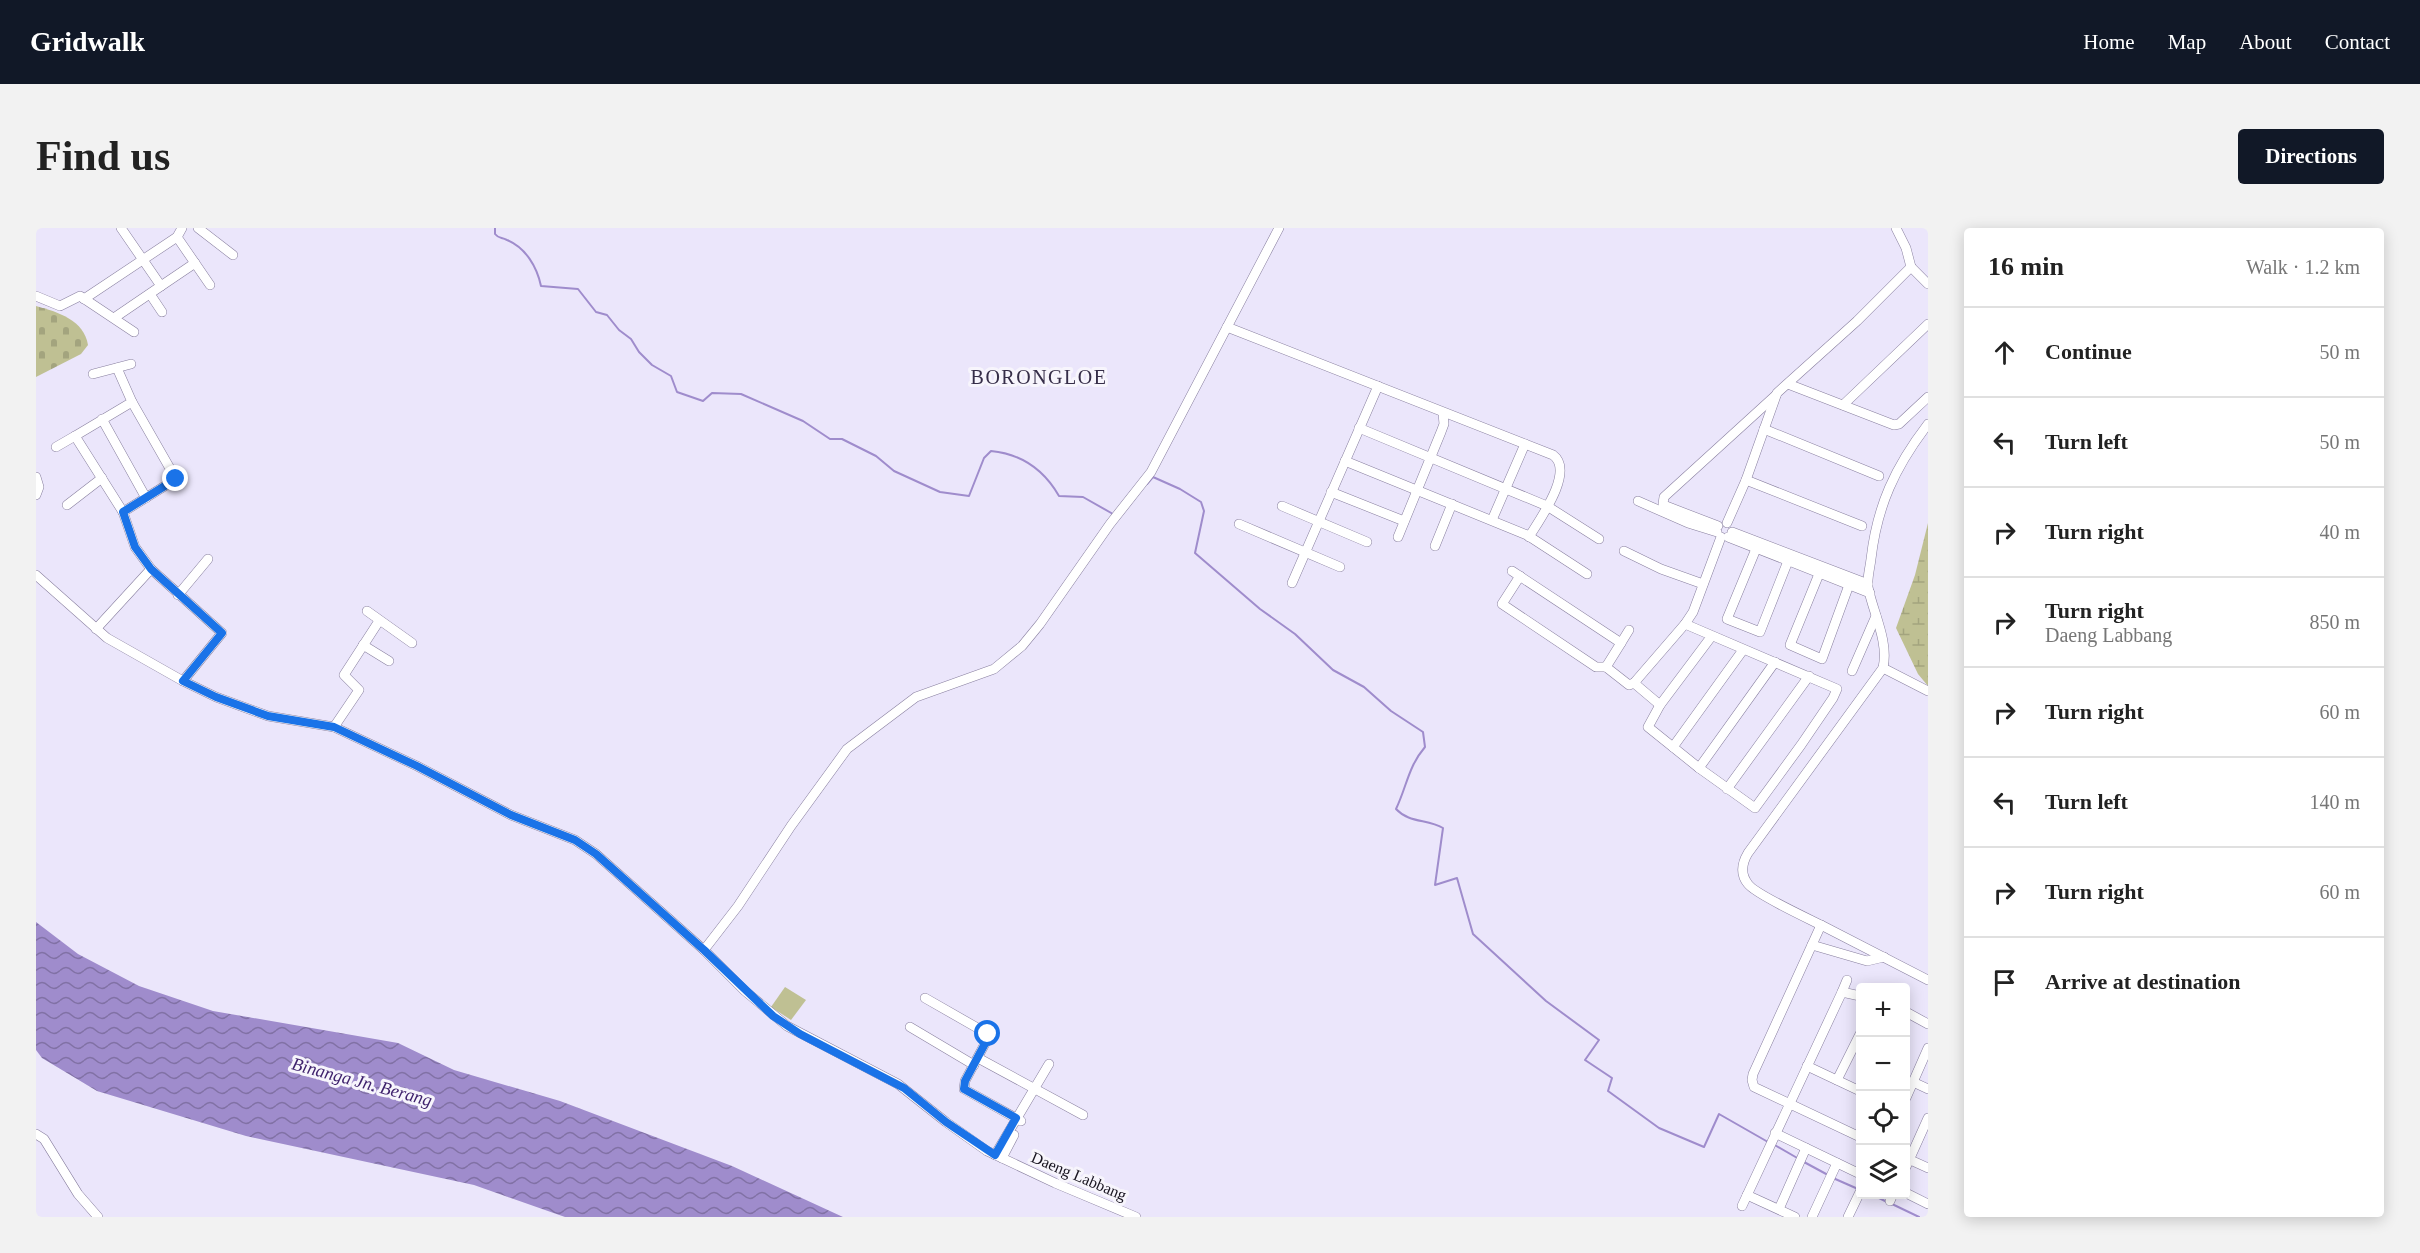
<!DOCTYPE html>
<meta charset="utf-8">
<style>
:root{--surface:#fff;--page:#f2f2f2;--text:#222;--muted:#767676;--line:#e0e0e0;--accent:#111827}
body{margin:0;font-family:"Times New Roman",serif;background:var(--page);color:var(--text)}
.controls{position:absolute;right:18px;bottom:18px;display:grid;overflow:hidden;border-radius:6px;box-shadow:0 3px 15px #0003}
.controls button{width:54px;height:54px;display:grid;place-items:center;padding:0;border:0;border-bottom:2px solid var(--line);background:var(--surface);color:var(--text);font:30px sans-serif}
.stop{position:absolute;width:18px;height:18px;margin:-14px;border:4px solid #1a73e8;border-radius:50%;background:#fff}
.stop.end{background:#1a73e8;border-color:#fff;box-shadow:0 2px 6px #0008}
.list{margin:0;padding:0;list-style:none}
h2{display:flex;justify-content:space-between;align-items:center;height:78px;margin:0;padding:0 24px;font-size:26px}
h2 small{font-size:20px;font-weight:400;color:var(--muted)}
.list li{display:grid;grid-template-columns:39px 1fr auto;gap:18px;align-items:center;box-sizing:border-box;height:90px;padding:0 24px;border-top:2px solid var(--line)}
.list b{display:block;font-size:22px;white-space:nowrap}
.list p{margin:0;font-size:20px;white-space:nowrap;color:var(--muted)}
.list em{font-size:20px;font-style:normal;color:var(--muted)}
.icon{flex:none;width:33px;height:33px;fill:none;stroke:currentColor;stroke-width:2;stroke-linecap:round;stroke-linejoin:round}
.map{position:relative;flex:none;width:1892px;height:989px;overflow:hidden;border-radius:6px}
header{display:flex;align-items:center;gap:36px;box-sizing:border-box;height:84px;padding:0 30px;background:var(--accent);color:#fff}
header strong{font-size:28px}
nav{display:flex;gap:33px;margin-inline-start:auto;font-size:21px}
.intro{display:flex;align-items:center;justify-content:space-between;box-sizing:border-box;height:144px;padding:0 36px}
h1{margin:0;font-size:42px}
.button{padding:15px 27px;border-radius:6px;background:var(--accent);color:#fff;font-size:21px;font-weight:700}
main{display:flex;gap:36px;padding:0 36px}
aside{flex:1;background:var(--surface);border-radius:6px;box-shadow:0 3px 15px #0003}
.map>svg:first-child{display:block}
</style>
<header>
<strong>Gridwalk</strong>
<nav><a>Home</a><a>Map</a><a>About</a><a>Contact</a></nav>
</header>
<div class="intro"><h1>Find us</h1><a class="button">Directions</a></div>
<main>
<div class="map">
<svg width="1892" height="989" viewBox="0 0 1892 989">
<defs>
<pattern id="wetland-marsh" width="20" height="14" patternUnits="userSpaceOnUse" patternTransform="scale(1.5)"><rect width="20" height="14" fill="#bfc093"/><path d="M1 5h8M5 5V1M11 12h8M15 12V8" fill="none" stroke="#a3a47e"/></pattern>
<pattern id="cemetery-stones" width="16" height="16" patternUnits="userSpaceOnUse" patternTransform="scale(1.5)"><rect width="16" height="16" fill="#bfc093"/><path d="M2 7V4a2 2 0 0 1 4 0v3zM10 15v-3a2 2 0 0 1 4 0v3z" fill="#a3a47e"/></pattern>
<pattern id="water-waves" width="16" height="10" patternUnits="userSpaceOnUse" patternTransform="scale(1.5)"><rect width="16" height="10" fill="#9f8ccc"/><path d="M0 5q4-4 8 0t8 0" fill="none" stroke="#8171a5"/></pattern>
</defs>
<rect width="100%" height="100%" fill="#ebe6fb"/>
<polygon fill="#bfc093" points="749,759 770,772 755,792 735,779"/>
<polygon fill="url(#wetland-marsh)" points="1892,295 1892,458 1882,446 1860,400 1879,347"/>
<path fill="url(#cemetery-stones)" d="M0 78C22 84 48 92 52 117L45 126 0 149Z"/>
<polygon fill="url(#water-waves)" points="0,694 42,726 103,758 177,783 362,815 418,842 524,873 696,938 807,989 529,989 438,957 210,908 61,863 6,830 0,822"/>
<g fill="none" stroke-linecap="round" stroke-linejoin="round">
<g stroke="#9f8ccc" stroke-width="2">
<path d="M459 0V6C463 11 465 9 471 12 490 20 501 39 505 58L542 61 560 84 571 87 583 102 595 111 603 124 616 137 635 148 641 164 667 173 676 165 705 166 767 193 794 211H806L840 228 858 243 904 264 933 268 948 230 955 223C986 226 1008 242 1023 268L1047 269 1077 286"/>
<path d="M1111 256 1117 249 1144 261 1165 274 1168 283 1159 325 1224 381 1259 406 1297 442 1328 459 1355 483 1387 504 1389 519C1372 539 1371 558 1360 581 1373 595 1391 591 1407 600L1399 657 1421 650 1437 706 1510 773 1563 812 1549 832 1576 850 1572 863 1623 900 1668 919 1683 886 1732 914"/>
<polyline points="1737,916 1763,931"/>
<polyline points="1768,934 1792,947"/>
<polyline points="1797,950 1822,961"/>
<polyline points="1835,966 1851,974"/>
<polyline points="1856,976 1883,989"/>
</g>
<g stroke="#887f9f" stroke-width="10">
<g id="minor">
<polyline points="162,0 197,27"/>
<polyline points="141,9 174,57"/>
<polyline points="1875,39 1892,56"/>
<polyline points="125,58 159,35"/>
<polyline points="114,66 126,84"/>
<polyline points="0,68 24,78 44,68 98,104"/>
<polyline points="48,71 141,9 146,0"/>
<polyline points="78,90 125,58 85,0"/>
<path d="M1191 99 1517 227C1539 243 1504 291 1493 309"/>
<polyline points="81,140 96,174 39,208 87,284 99,319 115,341 186,405 147,453"/>
<polyline points="57,146 95,136"/>
<polyline points="1752,156 1858,197 1863,196 1892,169"/>
<polyline points="1807,177 1892,96"/>
<polyline points="66,191 110,270"/>
<polyline points="1323,200 1511,278 1563,311"/>
<polyline points="1728,201 1843,248"/>
<polyline points="20,219 39,208"/>
<polyline points="1309,233 1491,307 1551,346"/>
<polyline points="0,249 3,259 0,267"/>
<polyline points="1710,252 1826,298"/>
<polyline points="1295,264 1368,293"/>
<polyline points="1602,273 1652,295 1681,304"/>
<polyline points="31,277 66,250"/>
<polyline points="1246,278 1331,314"/>
<polyline points="87,284 140,251 96,174"/>
<polyline points="1456,292 1489,216"/>
<polyline points="1691,295 1710,252 1741,165 1821,93 1875,39 1870,20 1860,0"/>
<polyline points="1203,296 1304,339"/>
<polyline points="1682,298 1630,278 1627,276 1628,269 1740,167"/>
<polyline points="1696,304 1832,356"/>
<polyline points="1362,309 1405,204 1408,196 1407,185"/>
<polyline points="1692,309 1834,365"/>
<polyline points="1399,318 1416,276"/>
<polyline points="1720,321 1691,391 1724,404 1752,333"/>
<polyline points="1588,323 1625,341 1667,356"/>
<polyline points="1476,343 1585,415 1570,439 1593,457 1598,455"/>
<polyline points="1783,346 1754,417 1786,431 1813,357"/>
<polyline points="0,347 71,410 147,453 180,469 232,488 298,499 381,538 475,587 539,612 560,626 668,722 709,763 751,798 862,856 910,894 951,923 1019,955 1100,989"/>
<polyline points="1484,348 1466,376 1560,439 1570,439"/>
<polyline points="1256,355 1342,158"/>
<polyline points="142,367 172,331"/>
<polyline points="331,383 376,415"/>
<polyline points="1649,396 1801,461 1797,470 1765,517 1719,580 1663,540 1612,499 1624,477 1675,409"/>
<polyline points="60,401 115,341"/>
<polyline points="1585,415 1593,402"/>
<polyline points="327,417 353,433"/>
<polyline points="1847,440 1892,463"/>
<polyline points="1816,443 1840,388"/>
<polyline points="1624,477 1598,455 1649,396 1657,384 1685,309"/>
<polyline points="298,499 323,462 308,447 343,393"/>
<polyline points="1637,519 1707,422"/>
<polyline points="1663,540 1739,434"/>
<polyline points="1691,561 1773,448"/>
<polyline points="1785,697 1892,752"/>
<polyline points="1776,717 1831,733 1848,729"/>
<polyline points="668,722 702,678 755,598 811,521 880,469 958,441 986,418 1004,396 1074,296 1115,244 1243,0"/>
<polyline points="1806,764 1811,752"/>
<polyline points="889,770 952,806 952,810 929,853 928,861 985,893"/>
<polyline points="1870,784 1892,796"/>
<polyline points="874,799 938,837"/>
<polyline points="942,830 1047,887"/>
<polyline points="1771,838 1824,863"/>
<polyline points="1801,852 1824,806"/>
<polyline points="1877,854 1892,861"/>
<polyline points="1870,870 1892,820"/>
<polyline points="1739,905 1824,946"/>
<polyline points="0,906 8,911 42,966 62,989"/>
<path d="M1824 909 1718 859 1716 852 1717 846 1785 697C1771 690 1719 666 1712 656 1704 646 1706 635 1712 625L1847 440C1853 413 1837 385 1832 359 1831 350 1834 340 1835 331 1841 278 1859 239 1892 196"/>
<polyline points="959,927 1013,836"/>
<polyline points="966,930 978,907"/>
<polyline points="1870,930 1892,940"/>
<polyline points="1870,939 1892,890"/>
<polyline points="1870,965 1892,976"/>
<polyline points="1711,967 1759,989"/>
<polyline points="1854,973 1857,966"/>
<polyline points="1706,978 1806,764 1824,768"/>
<polyline points="1743,981 1770,920"/>
<polyline points="1776,989 1801,935"/>
<polyline points="1812,989 1824,964"/>
</g>
</g>
<use href="#minor" stroke="#fff" stroke-width="9"/>
</g>
<g fill="none" stroke-linecap="round" stroke-linejoin="round">
<polyline stroke="#1a73e8" stroke-width="8" points="140,251 87,284 99,319 115,341 186,405 147,453 180,469 232,488 298,499 381,538 475,587 539,612 560,626 668,722 737,788 764,806 868,860 910,894 959,927 980,890 928,861 929,853 952,810 952,806"/>
</g>
<g text-anchor="middle" dominant-baseline="central" stroke-width="6" stroke-linejoin="round" paint-order="stroke">
<g font-size="16" fill="#17131f" stroke="#f7f5fc">
<text transform="translate(1043 948) rotate(23)">Daeng Labbang</text>
</g>
<g font-size="18" font-style="italic" fill="#3f226d" stroke="#f7f5fc">
<text transform="translate(326 854) rotate(15)">Binanga Jn. Berang</text>
</g>
<g font-size="20" letter-spacing="1.5" fill="#352d48" stroke="#f7f5fc">
<text x="1003" y="149">BORONGLOE</text>
</g>
</g>
</svg>
<div class="controls">
<button>+</button>
<button>−</button>
<button><svg class="icon" aria-label="locate" viewBox="0 0 24 24"><circle cx="12" cy="12" r="6"/><path d="M12 2v4M12 18v4M2 12h4M18 12h4"/></svg></button>
<button><svg class="icon" aria-label="layers" viewBox="0 0 24 24"><path d="M12 4l9 5-9 5-9-5zM3 14l9 5 9-5"/></svg></button>
</div>
<div class="stop" style="left:952px;top:806px"></div>
<div class="stop end" style="left:140px;top:251px"></div>
</div>
<aside>
<h2>16 min<small>Walk · 1.2 km</small></h2>
<ul class="list">
<li><svg class="icon" aria-label="ahead" viewBox="0 0 24 24"><path d="M12 20V5M6 11l6-6 6 6"/></svg><div><b>Continue</b></div><em>50 m</em></li>
<li><svg class="icon" aria-label="left" viewBox="0 0 24 24"><path d="M17 20v-9H6M10 6l-5 5 5 5"/></svg><div><b>Turn left</b></div><em>50 m</em></li>
<li><svg class="icon" aria-label="right" viewBox="0 0 24 24"><path d="M7 20v-9h11M14 6l5 5-5 5"/></svg><div><b>Turn right</b></div><em>40 m</em></li>
<li><svg class="icon" aria-label="right" viewBox="0 0 24 24"><path d="M7 20v-9h11M14 6l5 5-5 5"/></svg><div><b>Turn right</b><p>Daeng Labbang</p></div><em>850 m</em></li>
<li><svg class="icon" aria-label="right" viewBox="0 0 24 24"><path d="M7 20v-9h11M14 6l5 5-5 5"/></svg><div><b>Turn right</b></div><em>60 m</em></li>
<li><svg class="icon" aria-label="left" viewBox="0 0 24 24"><path d="M17 20v-9H6M10 6l-5 5 5 5"/></svg><div><b>Turn left</b></div><em>140 m</em></li>
<li><svg class="icon" aria-label="right" viewBox="0 0 24 24"><path d="M7 20v-9h11M14 6l5 5-5 5"/></svg><div><b>Turn right</b></div><em>60 m</em></li>
<li><svg class="icon" aria-label="arrive" viewBox="0 0 24 24"><path d="M6 21V4h12l-3 4 3 4H6"/></svg><div><b>Arrive at destination</b></div></li>
</ul>
</aside>
</main>
